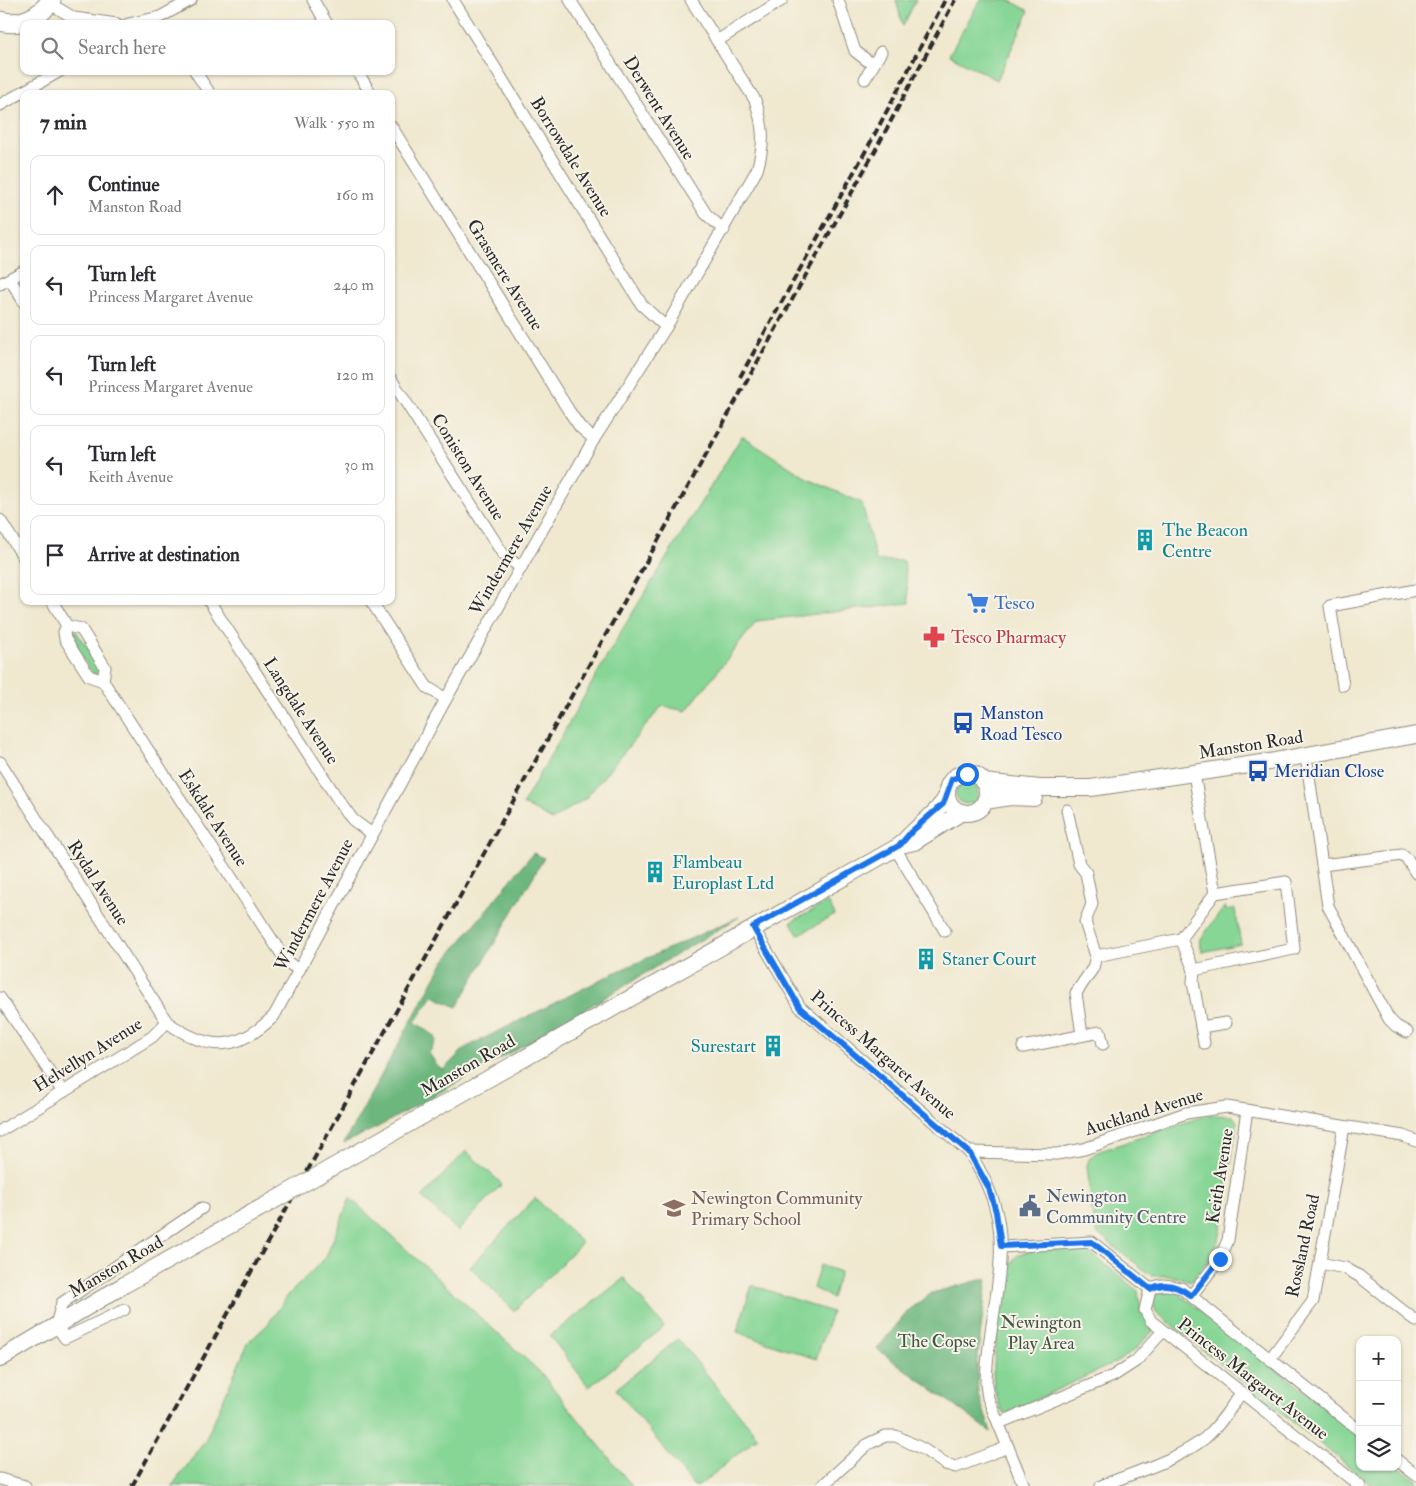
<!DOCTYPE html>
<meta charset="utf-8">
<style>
:root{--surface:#fff;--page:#f2f2f3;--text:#2b2b33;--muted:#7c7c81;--line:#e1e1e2}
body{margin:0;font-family:"IM FELL Double Pica",serif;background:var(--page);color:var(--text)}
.controls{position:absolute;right:15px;bottom:15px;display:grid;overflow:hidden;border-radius:10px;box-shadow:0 1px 4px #0004}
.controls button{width:45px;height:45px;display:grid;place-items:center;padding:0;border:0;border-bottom:1px solid var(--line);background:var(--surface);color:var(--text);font:25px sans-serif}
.stop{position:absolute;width:15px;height:15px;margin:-11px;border:4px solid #1a73e8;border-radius:50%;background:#fff}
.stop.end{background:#1a73e8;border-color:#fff;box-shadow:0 1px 5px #0008}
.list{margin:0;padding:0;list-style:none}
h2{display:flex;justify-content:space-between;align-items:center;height:65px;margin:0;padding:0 20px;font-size:21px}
h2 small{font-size:16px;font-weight:400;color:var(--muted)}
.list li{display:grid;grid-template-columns:32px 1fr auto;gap:15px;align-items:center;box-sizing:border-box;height:80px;margin:0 10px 10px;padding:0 10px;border:1px solid var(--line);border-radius:10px}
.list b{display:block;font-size:19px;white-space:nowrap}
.list p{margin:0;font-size:16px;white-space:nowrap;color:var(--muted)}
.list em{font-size:16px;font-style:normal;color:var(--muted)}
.icon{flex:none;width:28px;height:28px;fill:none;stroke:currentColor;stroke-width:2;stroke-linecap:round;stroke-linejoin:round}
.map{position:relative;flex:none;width:1416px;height:1486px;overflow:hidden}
.search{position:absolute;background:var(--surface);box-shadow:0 1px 4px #0004;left:20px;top:20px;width:375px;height:55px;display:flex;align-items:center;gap:12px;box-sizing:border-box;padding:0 18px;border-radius:10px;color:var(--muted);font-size:19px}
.panel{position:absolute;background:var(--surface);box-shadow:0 1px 4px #0004;left:20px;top:90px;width:375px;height:515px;border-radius:10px}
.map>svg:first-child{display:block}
</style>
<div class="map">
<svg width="1416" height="1486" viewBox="0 0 1416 1486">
<rect width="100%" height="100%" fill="#f7f3e8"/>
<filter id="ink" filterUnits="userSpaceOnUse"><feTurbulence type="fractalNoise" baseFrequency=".02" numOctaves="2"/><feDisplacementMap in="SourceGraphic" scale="10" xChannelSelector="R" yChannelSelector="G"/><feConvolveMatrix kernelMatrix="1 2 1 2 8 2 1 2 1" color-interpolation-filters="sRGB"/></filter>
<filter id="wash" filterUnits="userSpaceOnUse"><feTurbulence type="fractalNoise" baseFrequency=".0096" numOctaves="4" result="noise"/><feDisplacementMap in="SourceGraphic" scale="20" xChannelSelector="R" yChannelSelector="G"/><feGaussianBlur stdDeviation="1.12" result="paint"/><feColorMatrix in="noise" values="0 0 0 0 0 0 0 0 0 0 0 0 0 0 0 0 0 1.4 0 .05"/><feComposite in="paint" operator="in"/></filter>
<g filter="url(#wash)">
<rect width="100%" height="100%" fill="#f0e8cf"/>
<g fill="#87d696" stroke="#598060">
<polygon points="896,0 916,0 903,26"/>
<polygon points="980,0 1009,0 1029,11 997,80 949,55"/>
<polygon points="742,436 808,479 862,503 876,561 904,561 909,603 757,621 686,711 662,706 586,798 552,820 523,804 622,630"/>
<polygon points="75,630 101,668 98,674 92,673 68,633"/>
<circle cx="967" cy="793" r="11"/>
<polygon points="828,902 835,915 798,935 791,922"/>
<polygon points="1225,906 1226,910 1235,909 1241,944 1202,952 1200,940"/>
<polygon points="1213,1115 1233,1116 1237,1122 1220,1236 1209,1260 1190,1282 1172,1276 1152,1276 1098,1234 1093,1219 1087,1166 1089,1159 1097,1152 1201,1117"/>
<polygon points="466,1151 502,1184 458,1231 422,1197"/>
<polygon points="350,1198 541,1373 632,1486 172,1486 205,1441 248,1343 268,1324 289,1294 326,1257"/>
<polygon points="535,1198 582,1243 514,1311 470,1267"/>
<path d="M1079 1248 1087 1250 1138 1291 1141 1311 1154 1330 1137 1348 1121 1360 1005 1414 1001 1411 994 1386 993 1372C996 1351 1002 1265 1017 1256 1029 1248 1064 1249 1079 1248Z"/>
<polygon points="820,1265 840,1272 832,1298 813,1288"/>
<polygon points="624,1278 664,1327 589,1387 550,1336"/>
<polygon points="752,1285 832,1312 816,1359 737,1332"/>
<polygon points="1160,1289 1173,1289 1360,1434 1360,1467 1397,1467 1416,1479 1416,1486 1373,1486 1156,1312 1153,1300"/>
<polygon points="678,1339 758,1437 699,1486 694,1486 616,1389"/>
</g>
<g fill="#6db77f" stroke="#4c7155">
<polygon points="533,853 544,858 457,1007 433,996 415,1022 435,1036 436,1041 429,1053 438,1067 443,1070 465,1048 616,972 739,917 552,1029 378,1127 344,1143 443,963"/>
<polygon points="987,1278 977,1363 978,1394 991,1432 877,1349 908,1311 932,1293"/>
</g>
</g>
<g filter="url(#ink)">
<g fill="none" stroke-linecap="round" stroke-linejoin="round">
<g stroke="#8e8a7d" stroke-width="13">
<g id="minor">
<polyline points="313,0 327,24"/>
<polyline points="453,0 642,305 666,327"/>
<polyline points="570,0 706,214 724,230"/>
<polyline points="838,0 855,51 873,65"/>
<polyline points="49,3 74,18 117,24"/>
<polyline points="128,24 160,17 191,0"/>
<polyline points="717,41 782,0"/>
<polyline points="195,71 210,94"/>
<polyline points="357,71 371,94"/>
<polyline points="865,79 881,52"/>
<polyline points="0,105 60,71"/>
<polyline points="391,126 569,411 580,427 594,439"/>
<polyline points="10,279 24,302"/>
<polyline points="0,284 24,271"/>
<polyline points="391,379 503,554 521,568"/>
<polyline points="0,520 24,558"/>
<polyline points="52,601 67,626"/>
<polyline points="209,601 337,798 353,820 372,834"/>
<polyline points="371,601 427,687 446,699"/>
<polygon points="67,626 81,629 105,667 103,681 89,676 65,639 64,632"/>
<polyline points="103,681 267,932 287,962 299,970"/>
<polyline points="1343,685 1330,606 1416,590"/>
<polyline points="1306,756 1328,906 1389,1019 1396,1026 1407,1032"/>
<path d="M0 762 167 1022C209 1052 237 1052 274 1016L446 699 594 439 666 327 757 170C765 143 764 127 755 100L691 0"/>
<polyline points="1067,810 1079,864 1086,873 1092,904 1085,922 1096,956 1181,939 1215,893 1194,774"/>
<polyline points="895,848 945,931"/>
<polyline points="1322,865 1402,855 1408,860 1416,873"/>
<path d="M753 927 800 1007 969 1152C981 1171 991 1190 996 1211 1010 1263 986 1330 986 1384L988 1398 1024 1486"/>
<polyline points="1181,939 1194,970 1193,982 1204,1043"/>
<polyline points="1194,970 1294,949 1286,882 1215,893"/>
<polyline points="0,998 63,1092"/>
<polyline points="1201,1027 1226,1023"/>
<polyline points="1082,1035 1076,993 1093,968 1096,956"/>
<polyline points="1023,1047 1100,1032 1103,1044"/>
<polyline points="0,1131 152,1037 167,1022"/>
<polyline points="969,1152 1057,1154 1084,1149 1186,1113 1227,1107 1403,1136 1416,1141"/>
<polyline points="1001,1247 1092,1242 1150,1289"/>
<polyline points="1320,1263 1345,1268 1359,1276 1416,1321"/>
<polyline points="1191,1296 1220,1259 1228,1240 1247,1110"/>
<polyline points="124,1310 65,1338 56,1325 62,1303 202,1208"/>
<polyline points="1270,1359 1313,1301 1344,1127"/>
<polyline points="999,1423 1113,1376 1136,1361 1163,1331"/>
<polyline points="1397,1460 1416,1475"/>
<polyline points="0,1479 25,1486"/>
<polyline points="822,1486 868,1444 885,1436 896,1436 923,1449 945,1464 956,1467 1008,1447"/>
<path d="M1101 1486C1133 1473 1178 1460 1205 1438 1219 1426 1230 1409 1241 1393"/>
<path d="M1360 1486 1151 1321 1145 1310 1150 1289C1161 1283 1169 1285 1181 1288L1360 1431"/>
</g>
</g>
<g stroke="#8e8a7d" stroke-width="18">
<g id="secondary">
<circle cx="967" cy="793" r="20"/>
<polyline points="983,782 1040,788 1091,788 1269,762 1416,735"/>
<polyline points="985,801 1010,797 1034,798"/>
<path d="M901 845C915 827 936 816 947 796"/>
<polyline points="343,1161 901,845 914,842 962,812"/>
<polyline points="0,1359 124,1285 273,1201"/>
</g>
</g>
<g stroke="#8e8a7d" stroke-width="21">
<path id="trunk" d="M0 21C19 27 41 17 51 0"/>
</g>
<use href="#minor" stroke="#fff" stroke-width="11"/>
<use href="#secondary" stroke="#fff" stroke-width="16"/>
<use href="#trunk" stroke="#fff" stroke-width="19"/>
<g stroke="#2b2b2b" stroke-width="4" stroke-dasharray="8 4" stroke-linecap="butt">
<polyline points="740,377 869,145 945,0"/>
<polyline points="132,1486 876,149 955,0"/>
</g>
<g stroke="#8e8a7d" stroke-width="18" stroke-linecap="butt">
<polyline id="secondary-bridge" points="273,1201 343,1161"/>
</g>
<use href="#secondary-bridge" stroke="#fff" stroke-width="16"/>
</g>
</g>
<g fill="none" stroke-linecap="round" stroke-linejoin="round" filter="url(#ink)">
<path stroke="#1a73e8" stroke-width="6" d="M967 774 952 779 943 804 912 831 900 845 753 927 800 1008 969 1152 989 1188 996 1212 1001 1246 1092 1242 1150 1289C1165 1281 1178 1286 1191 1296L1220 1259"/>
</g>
<defs>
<g id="building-bare" transform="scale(1.725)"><path d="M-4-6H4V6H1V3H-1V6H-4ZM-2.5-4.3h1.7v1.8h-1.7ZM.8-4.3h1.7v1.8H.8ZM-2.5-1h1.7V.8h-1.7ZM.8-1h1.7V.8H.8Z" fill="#0f9aa8" stroke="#f7f3e8" stroke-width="2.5" paint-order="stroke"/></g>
<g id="supermarket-bare" transform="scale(1.725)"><path d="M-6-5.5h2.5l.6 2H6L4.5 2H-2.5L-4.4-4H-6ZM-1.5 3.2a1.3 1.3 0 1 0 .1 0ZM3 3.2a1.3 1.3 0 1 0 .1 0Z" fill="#3f7fe0" stroke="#f7f3e8" stroke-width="2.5" paint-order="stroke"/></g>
<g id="pharmacy-bare" transform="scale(1.725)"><path d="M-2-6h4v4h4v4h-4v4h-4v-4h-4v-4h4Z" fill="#e0444e" stroke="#f7f3e8" stroke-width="2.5" paint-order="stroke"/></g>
<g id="bus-bare" transform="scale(1.725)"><path d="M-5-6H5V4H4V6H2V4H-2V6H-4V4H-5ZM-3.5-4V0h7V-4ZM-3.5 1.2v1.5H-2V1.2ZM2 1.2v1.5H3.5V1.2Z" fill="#1a4fb4" stroke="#f7f3e8" stroke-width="2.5" paint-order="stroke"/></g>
<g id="civic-bare" transform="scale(1.725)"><path d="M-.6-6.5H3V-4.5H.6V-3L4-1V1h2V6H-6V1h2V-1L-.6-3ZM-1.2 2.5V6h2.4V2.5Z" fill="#5c6f8a" stroke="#f7f3e8" stroke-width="2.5" paint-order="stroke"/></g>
<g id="school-bare" transform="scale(1.725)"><path d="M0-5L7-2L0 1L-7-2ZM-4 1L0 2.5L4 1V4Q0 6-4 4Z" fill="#8d6e63" stroke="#f7f3e8" stroke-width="2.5" paint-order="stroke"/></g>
</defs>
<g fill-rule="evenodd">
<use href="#building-bare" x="1145" y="540"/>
<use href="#supermarket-bare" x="978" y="603"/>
<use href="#pharmacy-bare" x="934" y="637"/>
<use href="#bus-bare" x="963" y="723"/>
<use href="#bus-bare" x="1258" y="771"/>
<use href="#building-bare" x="655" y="872"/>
<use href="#building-bare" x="926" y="959"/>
<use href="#building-bare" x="773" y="1046"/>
<use href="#civic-bare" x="1030" y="1206"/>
<use href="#school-bare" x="674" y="1208"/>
</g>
<g text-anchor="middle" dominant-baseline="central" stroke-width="4" stroke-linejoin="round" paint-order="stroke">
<g font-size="18" fill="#2b2b2b" stroke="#f7f3e8">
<text transform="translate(659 108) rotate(58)">Derwent Avenue</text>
<text transform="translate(571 157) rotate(58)">Borrowdale Avenue</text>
<text transform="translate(505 275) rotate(58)">Grasmere Avenue</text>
<text transform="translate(468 467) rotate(58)">Coniston Avenue</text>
<text transform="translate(511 550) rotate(-60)">Windermere Avenue</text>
<text transform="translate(301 711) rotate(57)">Langdale Avenue</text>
<text transform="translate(1251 745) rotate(-9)">Manston Road</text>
<text transform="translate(213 818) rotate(57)">Eskdale Avenue</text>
<text transform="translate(98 883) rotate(57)">Rydal Avenue</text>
<text transform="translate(314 905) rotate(-62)">Windermere Avenue</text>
<text transform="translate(88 1055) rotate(-32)">Helvellyn Avenue</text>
<text transform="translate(883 1055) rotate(41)">Princess Margaret Avenue</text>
<text transform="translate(468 1066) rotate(-30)">Manston Road</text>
<text transform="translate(1144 1112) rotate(-17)">Auckland Avenue</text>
<text transform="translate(1220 1176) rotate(-81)">Keith Avenue</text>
<text transform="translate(1303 1246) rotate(-78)">Rossland Road</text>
<text transform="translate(116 1267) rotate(-30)">Manston Road</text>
<text transform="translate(1253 1379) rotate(38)">Princess Margaret Avenue</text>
</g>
<g font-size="18" fill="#0d838f" stroke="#f7f3e8" text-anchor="start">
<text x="1162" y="530">The Beacon<tspan x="1162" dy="21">Centre</tspan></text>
<text x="672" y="862">Flambeau<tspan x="672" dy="21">Europlast Ltd</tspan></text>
<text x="942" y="959">Staner Court</text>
<text x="756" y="1046" text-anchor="end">Surestart</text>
</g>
<g font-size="18" fill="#366cbe" stroke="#f7f3e8" text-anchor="start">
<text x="994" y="603">Tesco</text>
</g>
<g font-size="18" fill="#be3a42" stroke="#f7f3e8" text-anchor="start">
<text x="951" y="637">Tesco Pharmacy</text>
</g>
<g font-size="18" fill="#164399" stroke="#f7f3e8" text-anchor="start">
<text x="980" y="713">Manston<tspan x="980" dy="21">Road Tesco</tspan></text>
<text x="1274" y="771">Meridian Close</text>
</g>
<g font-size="18" fill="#4e5e75" stroke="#f7f3e8" text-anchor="start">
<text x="1046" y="1196">Newington<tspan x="1046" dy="21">Community Centre</tspan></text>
</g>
<g font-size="18" fill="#785e54" stroke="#f7f3e8" text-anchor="start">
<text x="691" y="1198">Newington Community<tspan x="691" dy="21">Primary School</tspan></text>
</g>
<g font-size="18" fill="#425646" stroke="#f7f3e8">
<text x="1041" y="1322">Newington<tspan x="1041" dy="21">Play Area</tspan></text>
<text x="937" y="1341">The Copse</text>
</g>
</g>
</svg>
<div class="controls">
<button>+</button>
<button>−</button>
<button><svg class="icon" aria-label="layers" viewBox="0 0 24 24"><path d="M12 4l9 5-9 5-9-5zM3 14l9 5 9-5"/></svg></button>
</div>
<div class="stop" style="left:967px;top:774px"></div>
<div class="stop end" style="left:1220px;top:1259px"></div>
<div class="search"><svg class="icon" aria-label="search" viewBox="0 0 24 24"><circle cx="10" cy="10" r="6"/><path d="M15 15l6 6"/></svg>Search here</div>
<section class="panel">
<h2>7 min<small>Walk · 550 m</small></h2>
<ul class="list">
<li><svg class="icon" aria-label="ahead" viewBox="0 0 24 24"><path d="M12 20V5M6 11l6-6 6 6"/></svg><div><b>Continue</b><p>Manston Road</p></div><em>160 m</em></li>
<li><svg class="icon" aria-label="left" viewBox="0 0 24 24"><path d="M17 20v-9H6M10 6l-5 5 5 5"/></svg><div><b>Turn left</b><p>Princess Margaret Avenue</p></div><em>240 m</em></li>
<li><svg class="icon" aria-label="left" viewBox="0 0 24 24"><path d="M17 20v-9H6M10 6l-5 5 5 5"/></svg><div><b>Turn left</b><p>Princess Margaret Avenue</p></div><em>120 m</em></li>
<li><svg class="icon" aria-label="left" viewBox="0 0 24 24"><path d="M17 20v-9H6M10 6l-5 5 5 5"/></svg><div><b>Turn left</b><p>Keith Avenue</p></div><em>30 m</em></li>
<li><svg class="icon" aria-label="arrive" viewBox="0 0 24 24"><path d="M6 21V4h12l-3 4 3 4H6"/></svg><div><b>Arrive at destination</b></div></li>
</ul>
</section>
</div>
